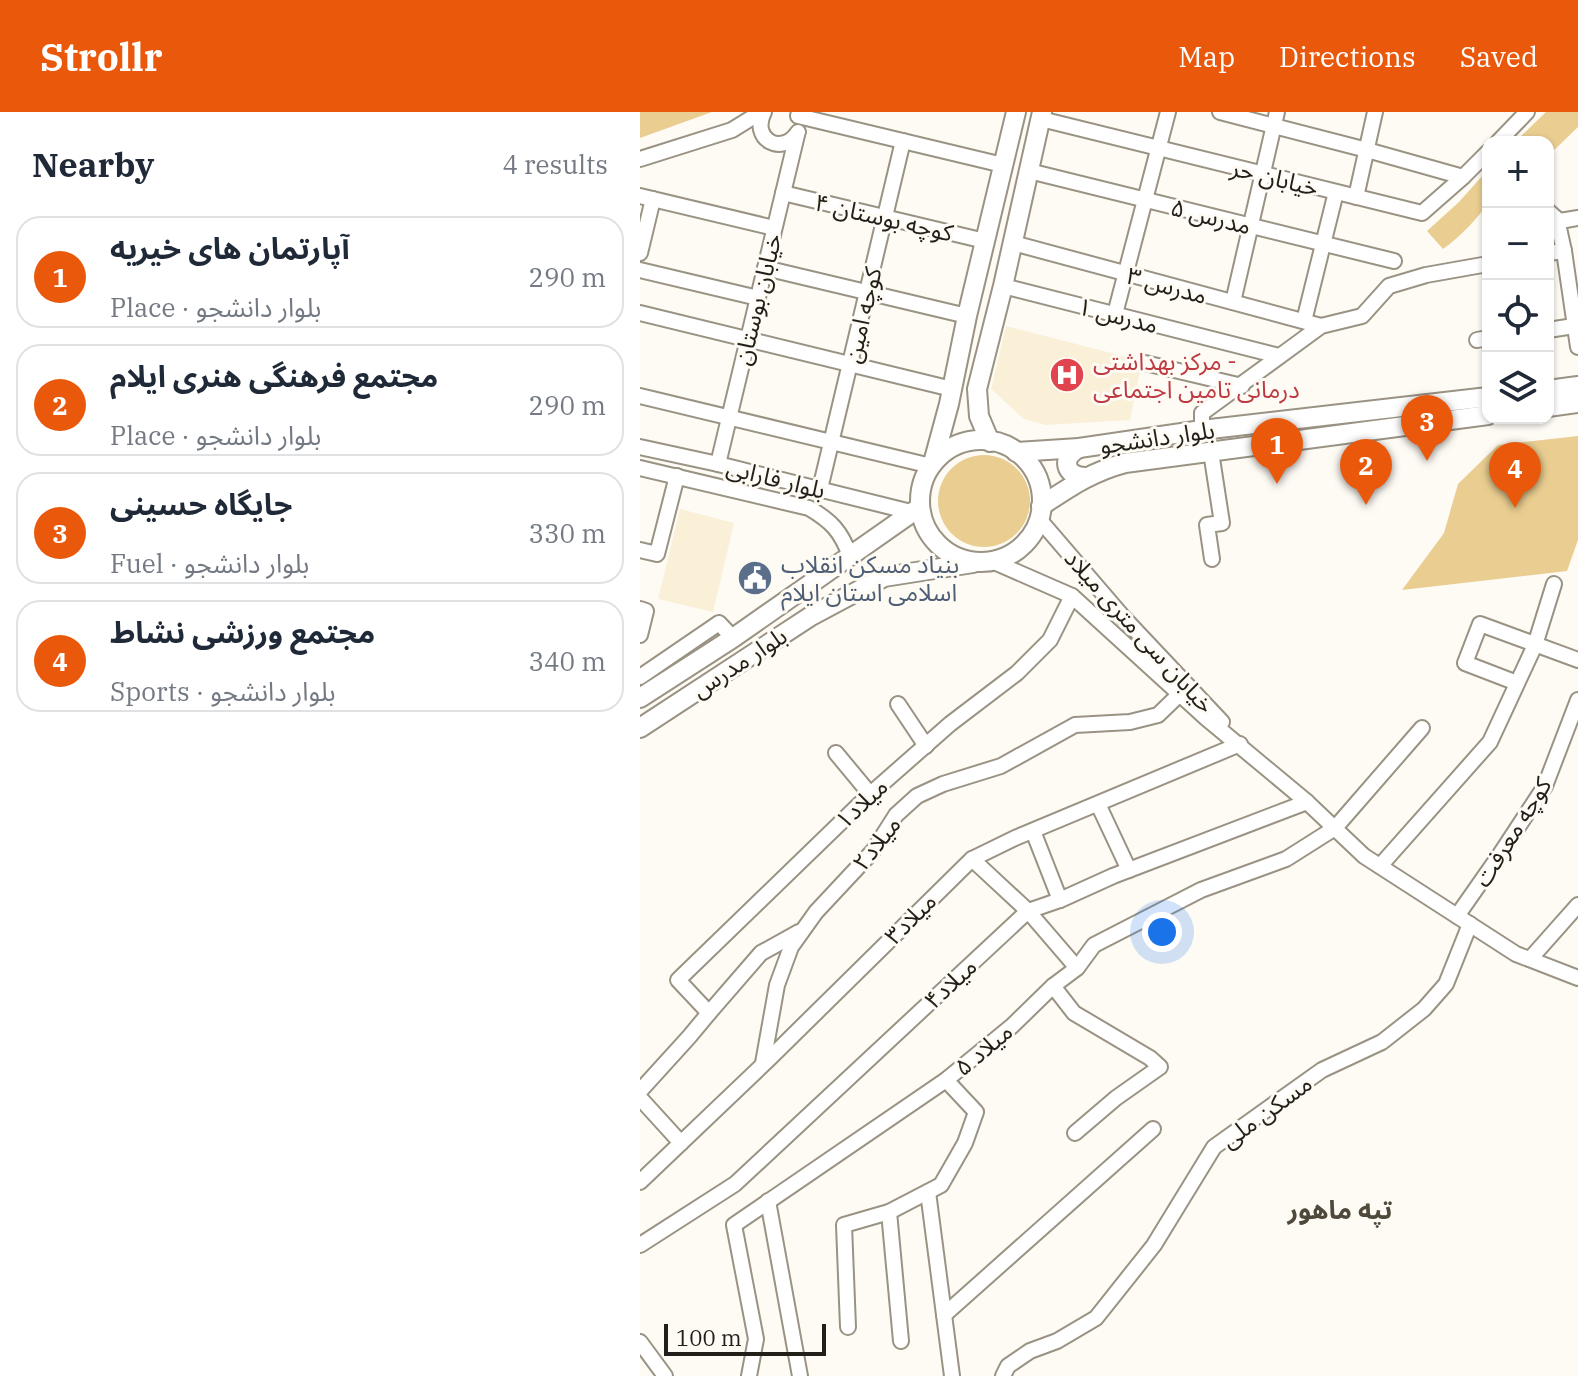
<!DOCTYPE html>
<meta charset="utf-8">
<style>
:root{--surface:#fff;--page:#f2f2f3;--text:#1f2937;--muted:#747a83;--line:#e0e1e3;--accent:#ea580c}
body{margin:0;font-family:"IBM Plex Serif","Noto Sans Arabic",serif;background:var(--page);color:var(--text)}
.controls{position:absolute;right:24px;top:24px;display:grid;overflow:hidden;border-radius:16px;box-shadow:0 2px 6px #0004}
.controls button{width:72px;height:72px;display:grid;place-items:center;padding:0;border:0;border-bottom:2px solid var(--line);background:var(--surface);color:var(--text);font:40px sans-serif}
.scale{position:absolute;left:24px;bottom:20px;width:162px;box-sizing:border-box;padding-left:8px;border:4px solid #221f19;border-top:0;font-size:22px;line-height:28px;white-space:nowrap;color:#221f19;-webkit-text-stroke:6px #fefbf5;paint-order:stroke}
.you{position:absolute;left:522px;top:820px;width:28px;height:28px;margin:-20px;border:6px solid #fff;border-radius:50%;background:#1a73e8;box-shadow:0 0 0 12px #1a73e833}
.badge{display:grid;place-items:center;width:52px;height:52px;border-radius:50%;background:var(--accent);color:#fff;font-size:26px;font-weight:700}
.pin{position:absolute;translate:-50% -66px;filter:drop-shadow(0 2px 4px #0008)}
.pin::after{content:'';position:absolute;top:42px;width:28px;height:24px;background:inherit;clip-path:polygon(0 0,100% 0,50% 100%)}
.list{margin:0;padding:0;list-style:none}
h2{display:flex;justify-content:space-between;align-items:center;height:104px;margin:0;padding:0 32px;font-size:34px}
h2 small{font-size:26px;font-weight:400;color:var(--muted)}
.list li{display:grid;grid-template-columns:52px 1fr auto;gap:24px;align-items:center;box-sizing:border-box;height:112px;margin:0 16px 16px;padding:0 16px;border:2px solid var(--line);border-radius:24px}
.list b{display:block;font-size:30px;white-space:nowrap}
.list p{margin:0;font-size:26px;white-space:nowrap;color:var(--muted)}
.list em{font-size:26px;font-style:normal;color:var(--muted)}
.icon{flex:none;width:44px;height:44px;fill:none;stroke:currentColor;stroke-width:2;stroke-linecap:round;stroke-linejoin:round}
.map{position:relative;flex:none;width:938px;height:1264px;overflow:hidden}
header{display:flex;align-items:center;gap:48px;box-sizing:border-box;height:112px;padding:0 40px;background:var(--accent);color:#fff}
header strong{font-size:38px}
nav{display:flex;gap:44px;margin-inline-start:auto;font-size:28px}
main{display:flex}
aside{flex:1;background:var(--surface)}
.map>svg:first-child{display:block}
</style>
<header>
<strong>Strollr</strong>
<nav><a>Map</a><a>Directions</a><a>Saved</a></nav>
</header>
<main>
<aside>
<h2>Nearby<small>4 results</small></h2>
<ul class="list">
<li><span class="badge">1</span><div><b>آپارتمان های خیریه</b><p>Place · بلوار دانشجو</p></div><em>290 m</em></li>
<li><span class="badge">2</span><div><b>مجتمع فرهنگی هنری ایلام</b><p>Place · بلوار دانشجو</p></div><em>290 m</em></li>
<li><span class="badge">3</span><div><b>جایگاه حسینی</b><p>Fuel · بلوار دانشجو</p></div><em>330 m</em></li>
<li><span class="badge">4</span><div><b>مجتمع ورزشی نشاط</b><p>Sports · بلوار دانشجو</p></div><em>340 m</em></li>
</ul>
</aside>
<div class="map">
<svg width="938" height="1264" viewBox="0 0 938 1264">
<rect width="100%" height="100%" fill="#fefbf5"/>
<g fill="#faefd7">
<polygon points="366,214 502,249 490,308 405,313 384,307 351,277"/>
<polygon points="40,397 94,411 73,500 18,487"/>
</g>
<g fill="#eace91">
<polygon points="0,0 72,0 0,26"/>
<polygon points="906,0 938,0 938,15 908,44 908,30 875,30"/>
<path d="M843 63C848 69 850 80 848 88 844 102 815 129 803 137L787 119 819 90Z"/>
<polygon points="938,324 938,428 927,459 762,478 804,421 818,372 858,333"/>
<circle cx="344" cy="389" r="46"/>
</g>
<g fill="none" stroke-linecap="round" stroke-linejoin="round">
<g stroke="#9a9384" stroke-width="18">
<g id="minor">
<path d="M124 0C110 27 142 45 158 20"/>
<polyline points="159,0 158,4 363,53"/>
<polyline points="580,0 727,38 823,65"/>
<polyline points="401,7 782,101 823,65 848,40"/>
<polyline points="858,30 887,0"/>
<polyline points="0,47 92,18 121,0"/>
<polyline points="389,59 754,149"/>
<polyline points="143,81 345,129"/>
<polyline points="0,84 134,116"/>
<polyline points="716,85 735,0"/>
<polyline points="908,99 917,107 924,139 938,235"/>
<polyline points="917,107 920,109 938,106"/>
<polyline points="373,131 681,214"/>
<polyline points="0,141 13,87"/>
<polyline points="908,141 924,139"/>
<polyline points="125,156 327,204"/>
<polyline points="0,158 118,186"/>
<polyline points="363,174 639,244"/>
<polyline points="593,190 637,0"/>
<polyline points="0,201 312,277"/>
<polyline points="475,202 528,0"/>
<polyline points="664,209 696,80"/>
<polyline points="908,218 934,214"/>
<polyline points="837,228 848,226"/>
<polyline points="505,251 602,274"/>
<polyline points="0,284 291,354"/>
<polyline points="562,318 562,301 681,214 722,204 749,174 786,163 848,152"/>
<polyline points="0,335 78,352 271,400"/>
<polyline points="571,340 582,411 567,413 572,447"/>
<polyline points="78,352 157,23"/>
<path d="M0 356 169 396C191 409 201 419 210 444"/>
<polyline points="180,377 263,29"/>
<polyline points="399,407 484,506 582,610"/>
<polyline points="0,438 17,442 37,364"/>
<polyline points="352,449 432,484 566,606 667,690 724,744 876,842 938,866"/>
<polyline points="0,497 6,499 0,523"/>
<polyline points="0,565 79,511 93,526"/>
<polyline points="877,571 825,551 840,512 938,548"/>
<polyline points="258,592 286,634"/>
<polyline points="196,641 230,682"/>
<polyline points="458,692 489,758"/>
<polyline points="393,719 420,788"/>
<polyline points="332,747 388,799 437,856"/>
<polyline points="740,754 850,630 895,533 914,472"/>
<polyline points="817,804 859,744 905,674 938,588"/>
<polyline points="890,847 938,793"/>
<polyline points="413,874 434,901 510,946 520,955 476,986 435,1021"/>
<polyline points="69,901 38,868 227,685 310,612 377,561 410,528 432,484"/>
<polyline points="123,951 137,873 151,835 176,800 233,739 256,703 277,684 303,672 361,654 435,613 490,610 518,603 548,574"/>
<polyline points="0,979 49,925 69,901 121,841 159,820"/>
<polyline points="0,986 41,1031"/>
<polyline points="0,1070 129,947 332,747 375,726 600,632"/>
<polyline points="288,1080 312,1264"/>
<polyline points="128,1089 160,1264"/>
<polyline points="249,1100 261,1229"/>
<polyline points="0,1133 95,1072 388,799 420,788 473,764 667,690"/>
<polyline points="304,1203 513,1017"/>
<polyline points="208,1215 204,1113 249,1100 301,1073 325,1031 336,1000 306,968"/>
<polyline points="0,1230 25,1264"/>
<polyline points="109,1264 116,1227 94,1113 306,968 372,914 413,874 437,856 454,833 561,778 646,747 695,716 782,616"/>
<polyline points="363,1264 368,1254 390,1239 417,1229 456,1206 514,1133 574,1035 682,958 742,930 784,897 806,872 830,812"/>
</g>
</g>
<g stroke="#9a9384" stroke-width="22">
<g id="major">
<polyline points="908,278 938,274"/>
<polyline points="908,295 938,291"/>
<circle cx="341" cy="389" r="61"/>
<polyline points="350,330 339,304 337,277 363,174 402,0"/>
<path d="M439 336C420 345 425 365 445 365"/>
<polyline points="376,340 439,336 562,318 848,285"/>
<polyline points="293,351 309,292 327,204 376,0"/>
<path d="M401 394C430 375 451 360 485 351L848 303"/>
<polyline points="0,586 93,526 280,395"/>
<polyline points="0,616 171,504 244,465 333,451"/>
</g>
</g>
<use href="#minor" stroke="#fff" stroke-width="14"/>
<use href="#major" stroke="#fff" stroke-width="18"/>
</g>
<defs>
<g id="hospital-disc" transform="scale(1.8)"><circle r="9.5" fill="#e0444e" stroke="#fefbf5"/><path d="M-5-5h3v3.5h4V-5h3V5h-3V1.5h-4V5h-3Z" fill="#fff"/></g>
<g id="civic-disc" transform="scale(1.8)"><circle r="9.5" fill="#5c6f8a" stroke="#fefbf5"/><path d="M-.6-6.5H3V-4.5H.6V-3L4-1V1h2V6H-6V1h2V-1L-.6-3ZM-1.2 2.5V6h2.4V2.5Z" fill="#fff"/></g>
</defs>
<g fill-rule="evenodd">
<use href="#hospital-disc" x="427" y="263"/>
<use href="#civic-disc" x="115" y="466"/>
</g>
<g text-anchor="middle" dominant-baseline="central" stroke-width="6" stroke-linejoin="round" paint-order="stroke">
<g font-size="24" fill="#221f19" stroke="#fefbf5">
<text transform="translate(635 65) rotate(14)">خیابان حر</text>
<text transform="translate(571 104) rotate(14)">مدرس ۵</text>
<text transform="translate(244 105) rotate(13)">کوچه بوستان ۴</text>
<text transform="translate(527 173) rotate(15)">مدرس ۳</text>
<text transform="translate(117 187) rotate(-76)">خیابان بوستان</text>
<text transform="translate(222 203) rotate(-77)">کوچه امین</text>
<text transform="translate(478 203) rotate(14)">مدرس ۱</text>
<text transform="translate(517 325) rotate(-8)">بلوار دانشجو</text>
<text transform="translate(136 366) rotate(14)">بلوار فارابی</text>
<text transform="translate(500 519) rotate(48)">خیابان سی متری میلاد</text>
<text transform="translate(99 550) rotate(-33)">بلوار مدرس</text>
<text transform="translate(221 691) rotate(-43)">میلاد۱</text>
<text transform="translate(872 720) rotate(-58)">کوچه معرفت</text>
<text transform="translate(236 731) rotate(-52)">میلاد۲</text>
<text transform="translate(270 806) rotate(-45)">میلاد۳</text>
<text transform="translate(310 871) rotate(-43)">میلاد۴</text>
<text transform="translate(343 937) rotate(-40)">میلاد ۵</text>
<text transform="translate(626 999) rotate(-36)">مسکن ملی</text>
</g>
<g font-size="24" fill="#be3a42" stroke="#fefbf5" text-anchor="start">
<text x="453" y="249">مرکز بهداشتی -<tspan x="453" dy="28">درمانی تامین اجتماعی</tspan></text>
</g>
<g font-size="24" fill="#4e5e75" stroke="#fefbf5" text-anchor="start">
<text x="141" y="452">بنیاد مسکن انقلاب<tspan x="141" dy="28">اسلامی استان ایلام</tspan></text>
</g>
<g font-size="26" font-weight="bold" fill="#4f493b" stroke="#fefbf5">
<text x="700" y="1097">تپه ماهور</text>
</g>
</g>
</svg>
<div class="controls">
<button>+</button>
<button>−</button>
<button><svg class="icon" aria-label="locate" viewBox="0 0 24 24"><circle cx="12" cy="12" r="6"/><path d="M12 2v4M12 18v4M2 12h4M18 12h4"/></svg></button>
<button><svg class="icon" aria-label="layers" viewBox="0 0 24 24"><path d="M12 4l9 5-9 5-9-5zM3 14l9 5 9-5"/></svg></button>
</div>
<div class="scale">100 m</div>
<div class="you"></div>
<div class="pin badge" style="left:637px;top:372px">1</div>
<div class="pin badge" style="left:726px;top:393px">2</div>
<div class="pin badge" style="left:787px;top:349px">3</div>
<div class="pin badge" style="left:875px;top:396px">4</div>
</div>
</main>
